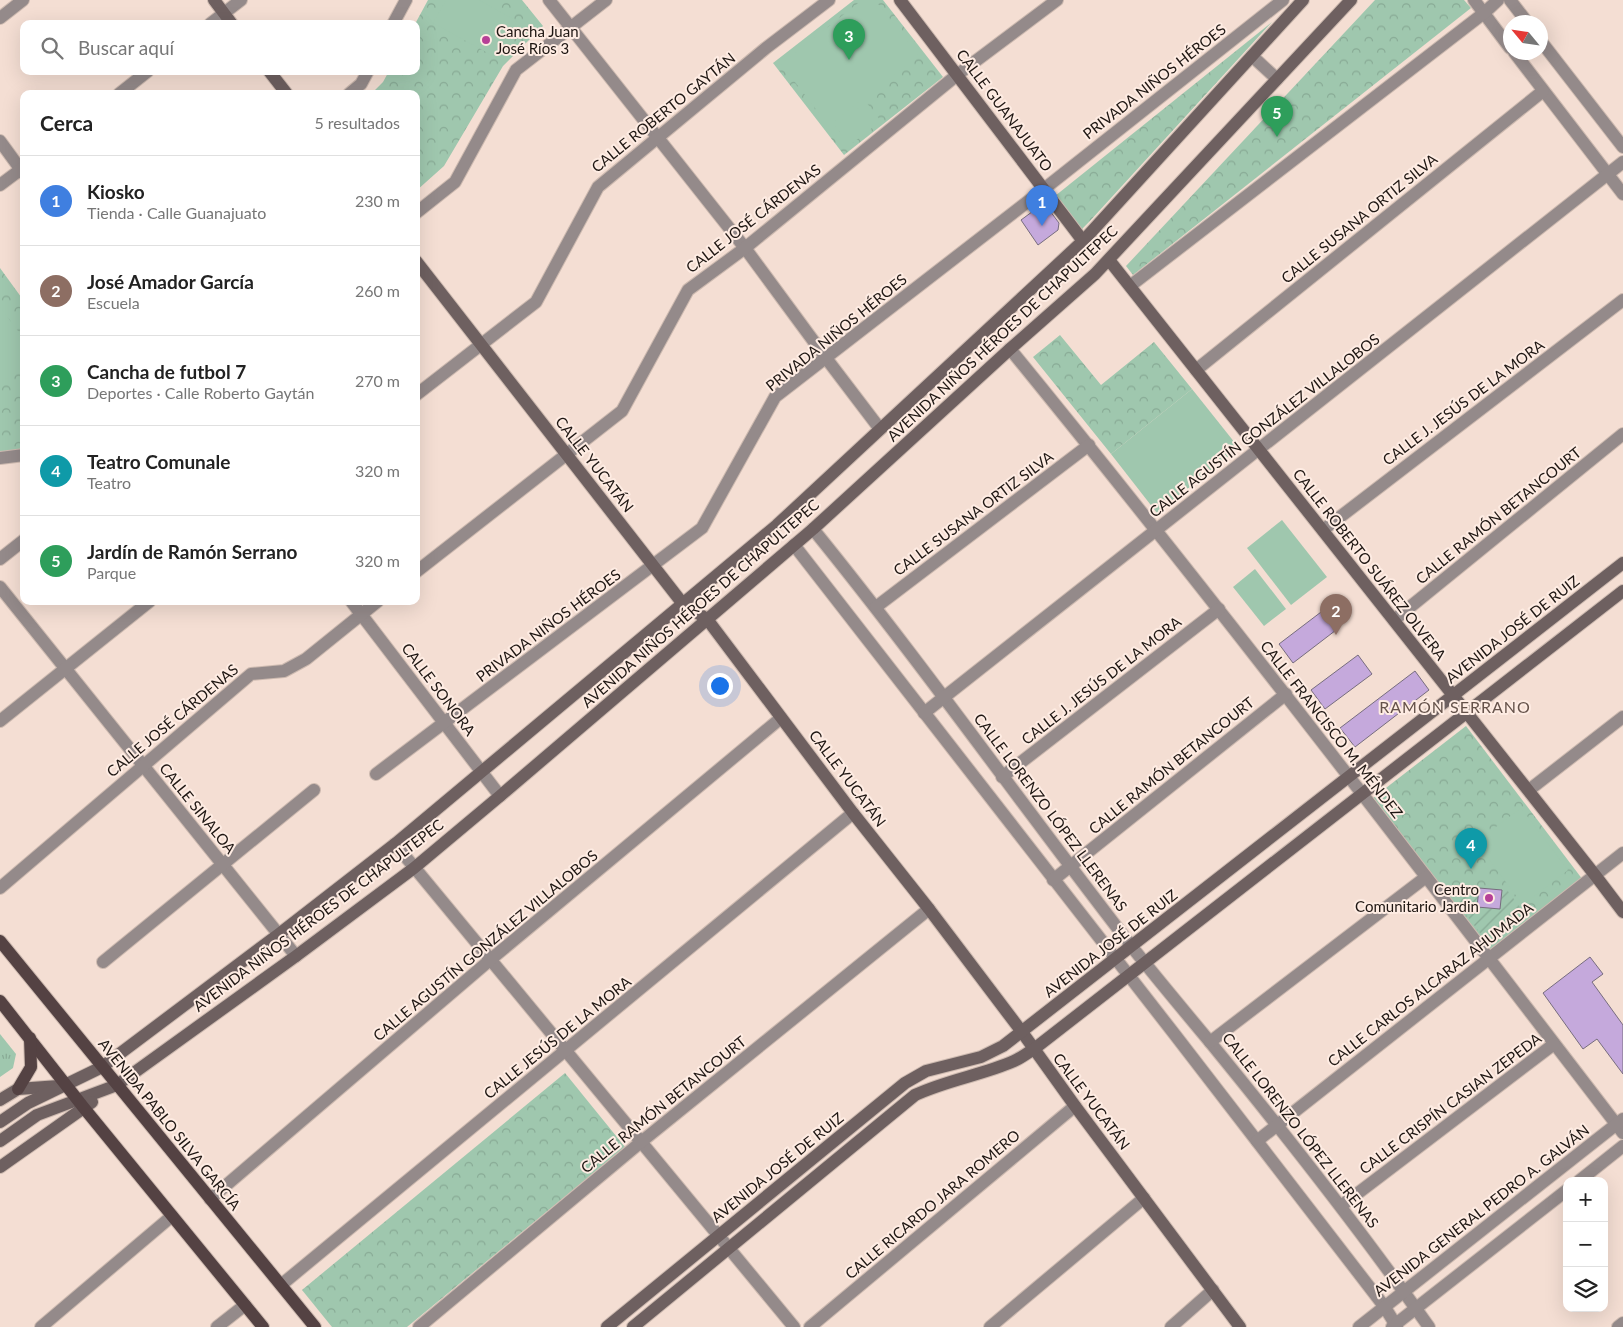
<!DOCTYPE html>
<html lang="es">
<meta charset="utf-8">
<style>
:root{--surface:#fff;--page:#f6f6f6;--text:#222;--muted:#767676;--line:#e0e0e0;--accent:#b45309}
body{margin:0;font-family:Lato,sans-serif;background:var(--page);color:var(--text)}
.controls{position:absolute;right:15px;bottom:15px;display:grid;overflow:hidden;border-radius:10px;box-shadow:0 5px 20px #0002}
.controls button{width:45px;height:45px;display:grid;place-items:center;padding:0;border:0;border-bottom:1px solid var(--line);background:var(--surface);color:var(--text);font:25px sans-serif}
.compass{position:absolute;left:1503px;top:15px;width:45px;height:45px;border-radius:50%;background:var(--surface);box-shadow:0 5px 20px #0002;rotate:299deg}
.you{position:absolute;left:719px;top:685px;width:18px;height:18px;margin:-12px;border:4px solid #fff;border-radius:50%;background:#1a73e8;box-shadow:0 0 0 8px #1a73e833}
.badge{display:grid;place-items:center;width:32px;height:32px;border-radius:50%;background:var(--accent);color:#fff;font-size:16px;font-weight:700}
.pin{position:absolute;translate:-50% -41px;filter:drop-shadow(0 1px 2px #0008)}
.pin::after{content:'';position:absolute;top:26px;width:18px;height:15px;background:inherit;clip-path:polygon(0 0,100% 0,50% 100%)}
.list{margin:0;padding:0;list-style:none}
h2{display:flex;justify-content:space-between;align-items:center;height:65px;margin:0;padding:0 20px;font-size:21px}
h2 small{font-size:16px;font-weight:400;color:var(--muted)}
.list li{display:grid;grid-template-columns:32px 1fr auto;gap:15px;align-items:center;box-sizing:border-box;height:90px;padding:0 20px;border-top:1px solid var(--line)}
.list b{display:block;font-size:19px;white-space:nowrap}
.list p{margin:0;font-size:16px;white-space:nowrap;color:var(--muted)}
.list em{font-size:16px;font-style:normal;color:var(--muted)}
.icon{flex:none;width:28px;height:28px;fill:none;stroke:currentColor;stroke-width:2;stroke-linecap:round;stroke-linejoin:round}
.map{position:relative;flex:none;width:1623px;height:1327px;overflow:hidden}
.search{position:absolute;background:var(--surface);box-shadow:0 5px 20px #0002;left:20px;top:20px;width:400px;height:55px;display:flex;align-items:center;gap:12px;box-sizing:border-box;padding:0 18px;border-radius:10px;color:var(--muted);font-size:19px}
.panel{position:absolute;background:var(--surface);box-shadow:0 5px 20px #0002;left:20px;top:90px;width:400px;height:515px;border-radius:10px}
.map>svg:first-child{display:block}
</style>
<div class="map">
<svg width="1623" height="1327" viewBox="0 0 1623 1327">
<defs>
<pattern id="grass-tufts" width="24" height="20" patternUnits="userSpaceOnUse" patternTransform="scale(1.25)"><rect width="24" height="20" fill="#9fc7ae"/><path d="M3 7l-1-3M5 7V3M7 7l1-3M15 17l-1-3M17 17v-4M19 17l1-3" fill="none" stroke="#88aa95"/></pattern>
<pattern id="park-crowns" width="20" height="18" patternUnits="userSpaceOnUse" patternTransform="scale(1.25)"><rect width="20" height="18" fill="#9fc7ae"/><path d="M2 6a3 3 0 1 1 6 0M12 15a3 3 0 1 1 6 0" fill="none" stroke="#88aa95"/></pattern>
<pattern id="garden-furrows" width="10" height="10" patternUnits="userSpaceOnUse" patternTransform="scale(1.25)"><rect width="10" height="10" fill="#9fc7ae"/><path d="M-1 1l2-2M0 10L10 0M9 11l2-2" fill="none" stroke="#88aa95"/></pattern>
</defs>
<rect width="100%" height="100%" fill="#f4ded3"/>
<polygon fill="url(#grass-tufts)" points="0,1034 16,1054 13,1068 0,1077"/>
<g fill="url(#park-crowns)">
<polygon points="428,0 522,0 543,26 503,66 444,166 416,191 416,94 371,94 383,82 389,71 416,71 416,24 415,24"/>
<polygon points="854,0 883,0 943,77 844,155 773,63"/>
<polygon points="1375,0 1464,0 1471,8 1133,275 1126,266"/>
<polygon points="1272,22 1089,222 1081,230 1055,196"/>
<polygon points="0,268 24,301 24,449 0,453"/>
<polygon points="1060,335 1101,385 1154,342 1192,389 1111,454 1033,357"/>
<polygon points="1466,726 1583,880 1490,951 1373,798"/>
<polygon points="565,1073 625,1147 407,1327 332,1327 302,1290"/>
</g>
<polygon fill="url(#garden-furrows)" points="1444,885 1479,888 1477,907 1500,909 1502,890 1507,890 1527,916 1489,945"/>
<g fill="#9fc7ae">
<polygon points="446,0 479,0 517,21 497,58 433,23"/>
<polygon points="862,0 875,0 918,55 829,126 781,64"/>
<polygon points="866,102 881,121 850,145 835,126"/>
<polygon points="0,307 24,339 24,366 3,381 0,378"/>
<polygon points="1192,389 1239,448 1157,513 1111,454"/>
<polygon points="1282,520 1327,577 1291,605 1247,548"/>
<polygon points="1255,569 1286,609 1264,626 1233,587"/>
<polygon points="1521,808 1568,870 1523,905 1476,842"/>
</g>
<g fill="#c5a9dc" stroke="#776d7e">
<polygon points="1044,203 1059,223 1058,230 1038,245 1021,220"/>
<polygon points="1325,609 1340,627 1293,663 1279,644"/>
<polygon points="1358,655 1372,674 1325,709 1311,690"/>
<polygon points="1415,671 1429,690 1355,747 1340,728"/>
<polygon points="1479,888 1502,890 1500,909 1477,907"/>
<polygon points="1590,957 1603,974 1592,982 1623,1025 1623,1074 1597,1039 1583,1049 1543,993"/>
</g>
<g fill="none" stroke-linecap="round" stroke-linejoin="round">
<g stroke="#cdbab0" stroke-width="14">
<g id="street">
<polyline points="549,0 745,248 826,358 880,429"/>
<polyline points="1474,0 1510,48"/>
<polyline points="1510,0 1527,22"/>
<polyline points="0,18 23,0"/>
<polyline points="210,24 241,0"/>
<polyline points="393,24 406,0"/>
<polyline points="1540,40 1623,147"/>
<polyline points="1514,52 1623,194"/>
<polyline points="1252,56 1277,79"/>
<polyline points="119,94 148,71"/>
<polyline points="349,94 361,84 368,71"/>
<polyline points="0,141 24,174"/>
<polyline points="0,185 24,167"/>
<polyline points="416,213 455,182 516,70 606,0"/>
<polyline points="1130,286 1484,13 1498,0"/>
<path d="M1010 349C1220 606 1421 870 1623 1133"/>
<polyline points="1196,370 1543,91"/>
<polyline points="416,395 536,302 598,187 766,48 829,0"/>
<polyline points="0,458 24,455"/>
<path d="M813 529C925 667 1027 812 1136 952 1160 982 1185 1012 1210 1042 1286 1135 1360 1229 1429 1327"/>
<polyline points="1323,530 1623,300"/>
<path d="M794 545C991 799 1189 1051 1384 1306L1397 1327"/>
<polyline points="0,559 24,540"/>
<polyline points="416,572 622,411 688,290 745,248 957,75 1057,0"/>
<polyline points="0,587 296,956"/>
<polyline points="351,601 500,796"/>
<polyline points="876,607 1089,445"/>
<polyline points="1394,620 1623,434"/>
<polyline points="924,713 1623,162"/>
<polyline points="0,721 150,601"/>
<polyline points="376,774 702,528 775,397 1044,189 1283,0"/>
<polyline points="1002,777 1219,609"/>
<polyline points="1529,790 1623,717"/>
<polyline points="395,844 794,1327"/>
<polyline points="1053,880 1286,694"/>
<polyline points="0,888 251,674 284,671 306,659 378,601"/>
<polyline points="103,962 314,790"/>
<polyline points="1210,1042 1426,877"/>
<polyline points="1257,1141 1623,853"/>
<polyline points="1579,1181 1623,1146"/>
<polyline points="210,1199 490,960 781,718"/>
<polyline points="1341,1206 1554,1044"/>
<polyline points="281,1285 853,813"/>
<polyline points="41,1327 172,1216"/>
<polyline points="217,1327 245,1305"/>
<polyline points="419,1327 641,1142 929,909"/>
<polyline points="810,1327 1075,1106"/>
<polyline points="990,1327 1144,1198"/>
<polyline points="1171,1327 1213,1290"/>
<polyline points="1359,1327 1623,1119"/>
<polyline points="1392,1327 1567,1190"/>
<polyline points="1618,1327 1623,1323"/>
</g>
</g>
<g stroke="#cdbab0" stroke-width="14">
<g id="secondary">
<polyline points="214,0 232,24"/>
<polyline points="900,0 1083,241"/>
<polyline points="269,71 287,94"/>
<polyline points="1109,260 1595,875 1623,912"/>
<polyline points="416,261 683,604 707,619 853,813 929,909 1022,1032 1075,1106 1240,1327"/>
<polyline points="0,1100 18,1089 59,1086"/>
<polyline points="0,1122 28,1103 102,1067 279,934 395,844 777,525 1083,241 1303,0"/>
<polyline points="0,1141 37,1115 117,1085 296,956 414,868 500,796 813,529 1010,349 1095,274 1351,0"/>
<polyline points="0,1167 92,1102"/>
<polyline points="607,1327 905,1083 926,1071 981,1057 1003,1046 1623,563"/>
<path d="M633 1327 915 1095C947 1080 982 1075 1014 1061 1021 1058 1027 1053 1034 1049L1623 591"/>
</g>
</g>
<g stroke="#cdbab0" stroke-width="14">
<g id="primary">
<polyline points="0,941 315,1327"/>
<polyline points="0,1001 84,1108 263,1327"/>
<polyline points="18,1089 31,1067 30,1038"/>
</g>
</g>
<use href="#street" stroke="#948a8a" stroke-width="12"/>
<use href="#secondary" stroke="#6e6060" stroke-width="12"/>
<use href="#primary" stroke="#544243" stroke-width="12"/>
</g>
<g fill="#b74097" stroke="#feece3" stroke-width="2">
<circle cx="486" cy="40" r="5"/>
<circle cx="1489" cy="898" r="5"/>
</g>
<g text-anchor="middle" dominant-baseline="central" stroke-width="4" stroke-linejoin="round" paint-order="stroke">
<g font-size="15" fill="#1e1612" stroke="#feece3" text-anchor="start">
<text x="496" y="31">Cancha Juan<tspan x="496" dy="17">José Ríos 3</tspan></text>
<text x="1479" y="889" text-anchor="end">Centro<tspan x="1479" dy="17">Comunitario Jardin</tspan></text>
</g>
<g font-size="15" fill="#1e1612" stroke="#feece3">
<text transform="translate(1154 81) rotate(-38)">PRIVADA NIÑOS HÉROES</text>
<text transform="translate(1005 110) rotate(53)">CALLE GUANAJUATO</text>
<text transform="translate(663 112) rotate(-39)">CALLE ROBERTO GAYTÁN</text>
<text transform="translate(753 218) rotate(-38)">CALLE JOSÉ CÁRDENAS</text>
<text transform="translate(1359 218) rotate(-39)">CALLE SUSANA ORTIZ SILVA</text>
<text transform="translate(836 332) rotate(-39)">PRIVADA NIÑOS HÉROES</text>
<text transform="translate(1002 333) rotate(-43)">AVENIDA NIÑOS HÉROES DE CHAPULTEPEC</text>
<text transform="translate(1463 402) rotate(-37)">CALLE J. JESÚS DE LA MORA</text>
<text transform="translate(1264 425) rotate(-38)">CALLE AGUSTÍN GONZÁLEZ VILLALOBOS</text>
<text transform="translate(595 464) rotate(52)">CALLE YUCATÁN</text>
<text transform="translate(973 513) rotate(-37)">CALLE SUSANA ORTIZ SILVA</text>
<text transform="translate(1498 515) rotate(-39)">CALLE RAMÓN BETANCOURT</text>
<text transform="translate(1370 564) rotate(52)">CALLE ROBERTO SUÁREZ OLVERA</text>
<text transform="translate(700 603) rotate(-41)">AVENIDA NIÑOS HÉROES DE CHAPULTEPEC</text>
<text transform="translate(548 625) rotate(-37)">PRIVADA NIÑOS HÉROES</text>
<text transform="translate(1512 629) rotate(-38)">AVENIDA JOSÉ DE RUIZ</text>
<text transform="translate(1101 680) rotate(-38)">CALLE J. JESÚS DE LA MORA</text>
<text transform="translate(439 689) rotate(53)">CALLE SONORA</text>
<text transform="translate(172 720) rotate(-40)">CALLE JOSÉ CÁRDENAS</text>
<text transform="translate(1332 729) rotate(52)">CALLE FRANCISCO M. MÉNDEZ</text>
<text transform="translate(1171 765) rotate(-39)">CALLE RAMÓN BETANCOURT</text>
<text transform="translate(848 778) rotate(53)">CALLE YUCATÁN</text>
<text transform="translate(198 808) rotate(51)">CALLE SINALOA</text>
<text transform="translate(1051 812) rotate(53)">CALLE LORENZO LÓPEZ LLERENAS</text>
<text transform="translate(318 915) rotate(-37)">AVENIDA NIÑOS HÉROES DE CHAPULTEPEC</text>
<text transform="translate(1110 943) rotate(-38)">AVENIDA JOSÉ DE RUIZ</text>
<text transform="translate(485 945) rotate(-40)">CALLE AGUSTÍN GONZÁLEZ VILLALOBOS</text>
<text transform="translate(1430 984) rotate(-38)">CALLE CARLOS ALCARAZ AHUMADA</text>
<text transform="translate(557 1037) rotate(-39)">CALLE JESÚS DE LA MORA</text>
<text transform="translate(1092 1101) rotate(53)">CALLE YUCATÁN</text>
<text transform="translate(1450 1103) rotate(-37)">CALLE CRISPÍN CASIAN ZEPEDA</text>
<text transform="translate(663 1104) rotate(-39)">CALLE RAMÓN BETANCOURT</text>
<text transform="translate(170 1124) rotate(51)">AVENIDA PABLO SILVA GARCÍA</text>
<text transform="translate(1301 1130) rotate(52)">CALLE LORENZO LÓPEZ LLERENAS</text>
<text transform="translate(777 1167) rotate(-39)">AVENIDA JOSÉ DE RUIZ</text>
<text transform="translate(932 1204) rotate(-40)">CALLE RICARDO JARA ROMERO</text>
<text transform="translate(1481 1210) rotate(-38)">AVENIDA GENERAL PEDRO A. GALVÁN</text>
</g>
<g font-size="16" letter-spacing="1" fill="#65524a" stroke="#feece3">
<text x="1455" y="706">RAMÓN SERRANO</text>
</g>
</g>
</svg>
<div class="controls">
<button>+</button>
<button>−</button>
<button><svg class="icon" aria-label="layers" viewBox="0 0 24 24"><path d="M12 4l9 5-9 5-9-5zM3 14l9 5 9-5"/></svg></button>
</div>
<svg class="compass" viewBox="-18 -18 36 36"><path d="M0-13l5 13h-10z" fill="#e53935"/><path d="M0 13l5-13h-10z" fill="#767676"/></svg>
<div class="you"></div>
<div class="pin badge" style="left:1042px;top:226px;background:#3f7fe0">1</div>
<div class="pin badge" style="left:1336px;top:635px;background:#8d6e63">2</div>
<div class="pin badge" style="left:849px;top:60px;background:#2e9e5b">3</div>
<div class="pin badge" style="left:1471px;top:869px;background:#0f9aa8">4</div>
<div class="pin badge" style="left:1277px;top:137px;background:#2e9e5b">5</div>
<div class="search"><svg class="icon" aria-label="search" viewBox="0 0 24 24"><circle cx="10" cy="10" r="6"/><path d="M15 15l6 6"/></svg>Buscar aquí</div>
<section class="panel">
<h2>Cerca<small>5 resultados</small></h2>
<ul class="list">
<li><span class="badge" style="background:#3f7fe0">1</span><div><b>Kiosko</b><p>Tienda · Calle Guanajuato</p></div><em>230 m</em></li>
<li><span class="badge" style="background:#8d6e63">2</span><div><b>José Amador García</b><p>Escuela</p></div><em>260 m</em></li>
<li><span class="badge" style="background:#2e9e5b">3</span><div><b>Cancha de futbol 7</b><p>Deportes · Calle Roberto Gaytán</p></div><em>270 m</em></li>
<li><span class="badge" style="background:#0f9aa8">4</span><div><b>Teatro Comunale</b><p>Teatro</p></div><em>320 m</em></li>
<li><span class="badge" style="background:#2e9e5b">5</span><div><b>Jardín de Ramón Serrano</b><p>Parque</p></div><em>320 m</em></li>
</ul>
</section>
</div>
